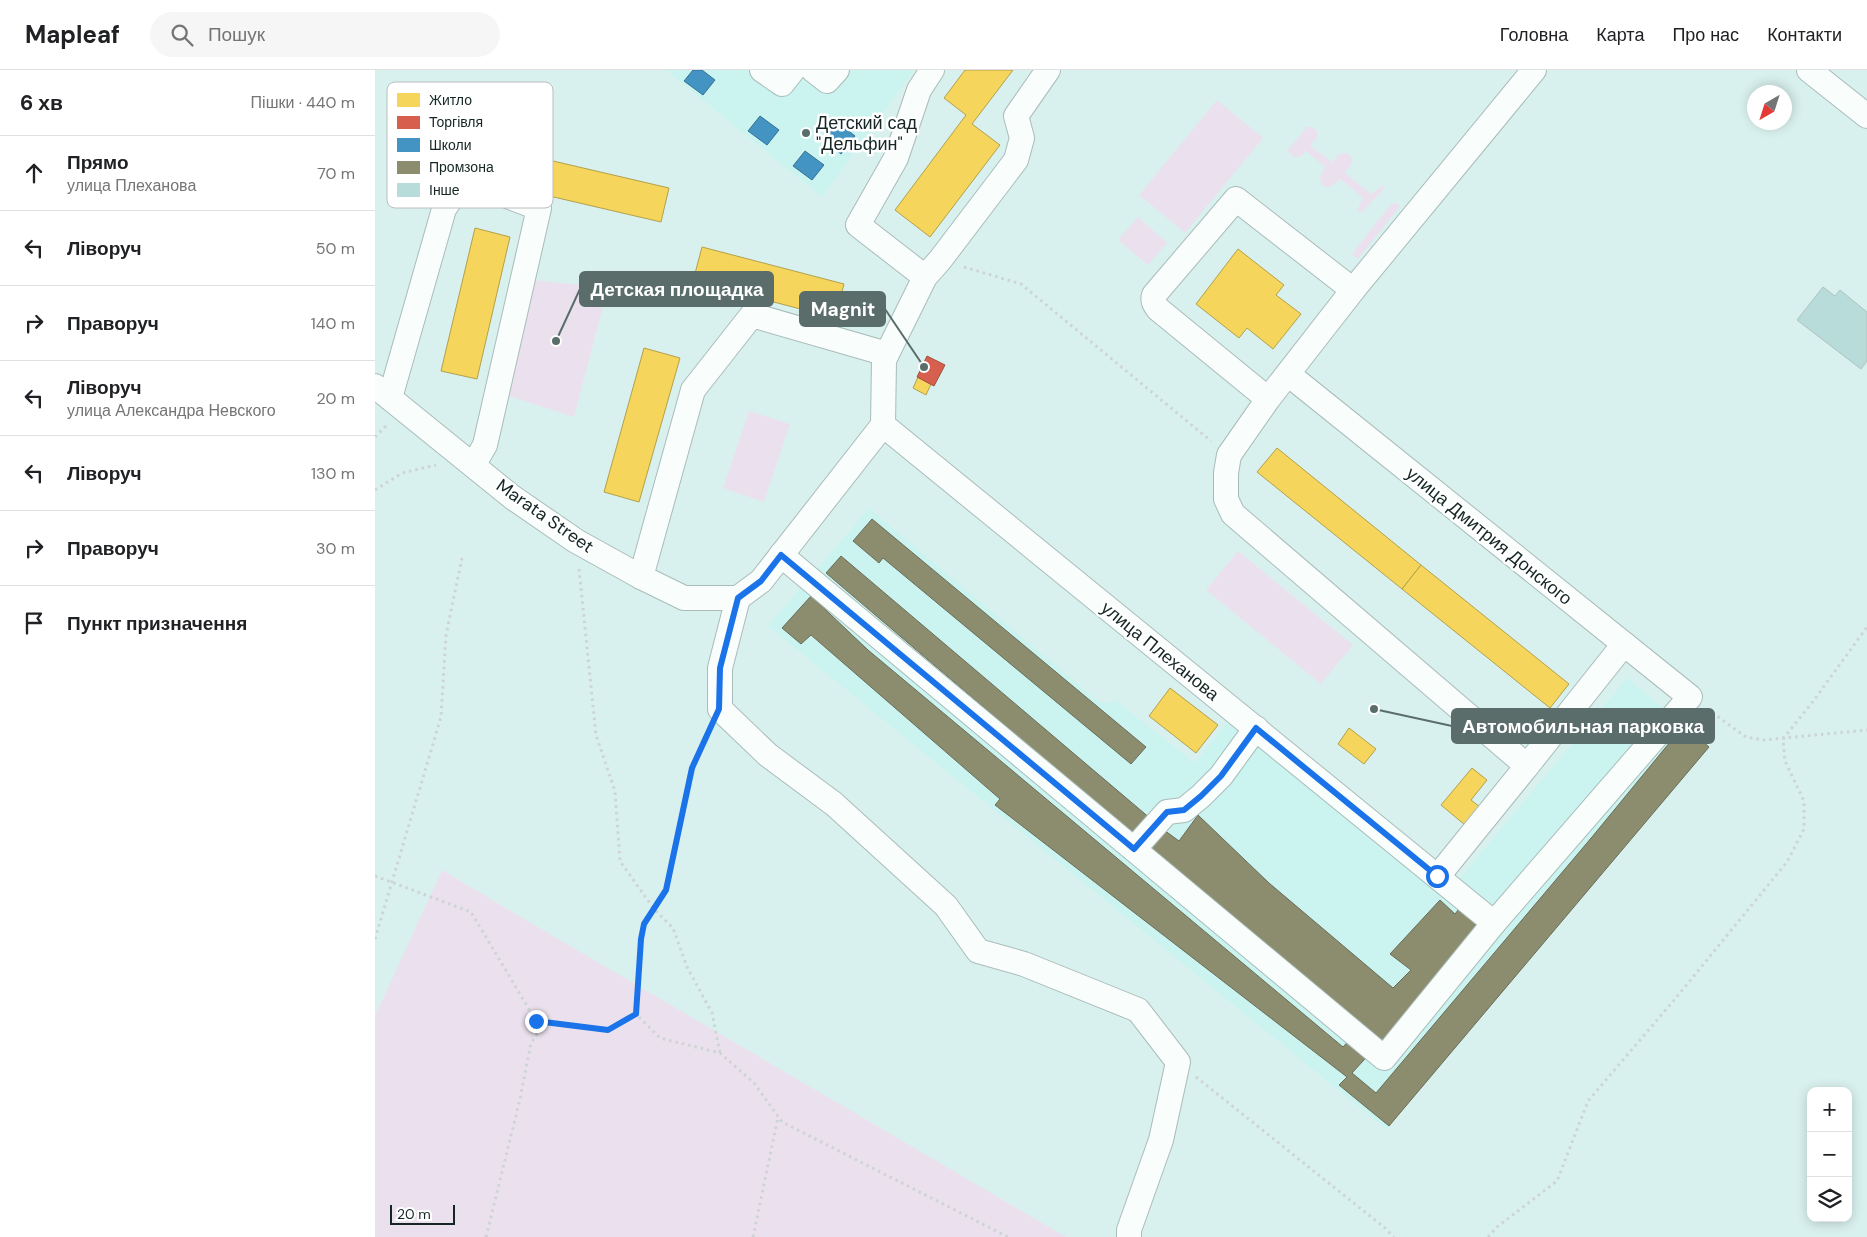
<!DOCTYPE html>
<html lang="uk">
<meta charset="utf-8">
<style>
:root{--surface:#fff;--page:#f6f6f6;--text:#202124;--muted:#757577;--line:#e0e0e0}
body{margin:0;font-family:"DM Sans",sans-serif;background:var(--page);color:var(--text)}
.controls{position:absolute;right:15px;bottom:15px;display:grid;overflow:hidden;border-radius:10px;box-shadow:0 2px 12px #0003}
.controls button{width:45px;height:45px;display:grid;place-items:center;padding:0;border:0;border-bottom:1px solid var(--line);background:var(--surface);color:var(--text);font:25px sans-serif}
.compass{position:absolute;left:1372px;top:15px;width:45px;height:45px;border-radius:50%;background:var(--surface);box-shadow:0 2px 12px #0003;rotate:219deg}
.scale{position:absolute;left:15px;bottom:12px;width:65px;box-sizing:border-box;padding-left:5px;border:2px solid #152624;border-top:0;font-size:14px;line-height:18px;white-space:nowrap;color:#152624;-webkit-text-stroke:4px #fff;paint-order:stroke}
.stop{position:absolute;width:15px;height:15px;margin:-11px;border:4px solid #1a73e8;border-radius:50%;background:#fff}
.stop.end{background:#1a73e8;border-color:#fff;box-shadow:0 1px 5px #0008}
.list{margin:0;padding:0;list-style:none}
h2{display:flex;justify-content:space-between;align-items:center;height:65px;margin:0;padding:0 20px;font-size:21px}
h2 small{font-size:16px;font-weight:400;color:var(--muted)}
.list li{display:grid;grid-template-columns:32px 1fr auto;gap:15px;align-items:center;box-sizing:border-box;height:75px;padding:0 20px;border-top:1px solid var(--line)}
.list b{display:block;font-size:19px;white-space:nowrap}
.list p{margin:0;font-size:16px;white-space:nowrap;color:var(--muted)}
.list em{font-size:16px;font-style:normal;color:var(--muted)}
.icon{flex:none;width:28px;height:28px;fill:none;stroke:currentColor;stroke-width:2;stroke-linecap:round;stroke-linejoin:round}
.map{position:relative;flex:none;width:1492px;height:1167px;overflow:hidden}
header{display:flex;align-items:center;gap:30px;box-sizing:border-box;height:70px;padding:0 25px;background:var(--surface);border-bottom:1px solid var(--line)}
header strong{font-size:24px}
nav{display:flex;gap:28px;margin-inline-start:auto;font-size:18px}
.search{width:350px;height:45px;background:var(--page);display:flex;align-items:center;gap:12px;box-sizing:border-box;padding:0 18px;border-radius:28px;color:var(--muted);font-size:19px}
main{display:flex}
aside{flex:1;background:var(--surface)}
.map>svg:first-child{display:block}
</style>
<header>
<strong>Mapleaf</strong>
<div class="search"><svg class="icon" aria-label="search" viewBox="0 0 24 24"><circle cx="10" cy="10" r="6"/><path d="M15 15l6 6"/></svg>Пошук</div>
<nav><a>Головна</a><a>Карта</a><a>Про нас</a><a>Контакти</a></nav>
</header>
<main>
<aside>
<h2>6 хв<small>Пішки · 440 m</small></h2>
<ul class="list">
<li><svg class="icon" aria-label="ahead" viewBox="0 0 24 24"><path d="M12 20V5M6 11l6-6 6 6"/></svg><div><b>Прямо</b><p>улица Плеханова</p></div><em>70 m</em></li>
<li><svg class="icon" aria-label="left" viewBox="0 0 24 24"><path d="M17 20v-9H6M10 6l-5 5 5 5"/></svg><div><b>Ліворуч</b></div><em>50 m</em></li>
<li><svg class="icon" aria-label="right" viewBox="0 0 24 24"><path d="M7 20v-9h11M14 6l5 5-5 5"/></svg><div><b>Праворуч</b></div><em>140 m</em></li>
<li><svg class="icon" aria-label="left" viewBox="0 0 24 24"><path d="M17 20v-9H6M10 6l-5 5 5 5"/></svg><div><b>Ліворуч</b><p>улица Александра Невского</p></div><em>20 m</em></li>
<li><svg class="icon" aria-label="left" viewBox="0 0 24 24"><path d="M17 20v-9H6M10 6l-5 5 5 5"/></svg><div><b>Ліворуч</b></div><em>130 m</em></li>
<li><svg class="icon" aria-label="right" viewBox="0 0 24 24"><path d="M7 20v-9h11M14 6l5 5-5 5"/></svg><div><b>Праворуч</b></div><em>30 m</em></li>
<li><svg class="icon" aria-label="arrive" viewBox="0 0 24 24"><path d="M6 21V4h12l-3 4 3 4H6"/></svg><div><b>Пункт призначення</b></div></li>
</ul>
</aside>
<div class="map">
<svg width="1492" height="1167" viewBox="0 0 1492 1167">
<rect width="100%" height="100%" fill="#d9f1ee"/>
<g fill="#cbf4f0">
<polygon points="291,0 539,0 447,127"/>
<polygon points="494,438 724,632 732,633 740,630 820,693 854,650 1070,826 1252,608 1334,677 1011,1059 393,556"/>
</g>
<g fill="#ebe1ee">
<polygon points="842,30 888,68 810,163 764,125"/>
<path d="M932 57H937L942 61V67L935 76 957 92 964 84 972 83 977 88V94L970 103 996 124 1008 115V120L987 142 984 143 982 140 988 128 965 109C959 114 955 121 946 114L945 107 950 97 931 81 926 86 920 88 912 81Z"/>
<polygon points="1022,133 1025,136 983,189 977,184 1016,134"/>
<polygon points="763,147 792,173 773,195 743,170"/>
<polygon points="157,210 233,218 199,347 131,325"/>
<polygon points="374,341 415,354 389,432 348,418"/>
<polygon points="863,481 978,575 946,614 831,520"/>
<polygon points="67,800 134,840 691,1167 0,1167 0,946"/>
</g>
<g fill="#f6d55c" stroke="#b2a04b">
<polygon points="590,0 638,0 597,54 625,75 555,167 520,140 591,45 569,28"/>
<polygon points="148,84 294,118 286,152 140,118"/>
<polygon points="100,158 135,167 102,309 66,301"/>
<polygon points="327,177 469,214 460,248 318,211"/>
<polygon points="863,179 909,215 901,225 926,244 898,279 872,258 864,268 821,234"/>
<polygon points="269,278 305,288 264,432 229,422"/>
<polygon points="543,307 556,314 551,325 538,318"/>
<polygon points="902,378 1046,495 1027,519 882,402"/>
<polygon points="1046,495 1194,614 1175,638 1027,519"/>
<polygon points="795,618 843,655 821,683 774,646"/>
<polygon points="974,658 1001,679 989,694 963,674"/>
<polygon points="1097,698 1112,710 1096,730 1105,737 1090,755 1066,735"/>
</g>
<polygon fill="#d6604d" stroke="#9c4f41" points="552,286 570,295 559,316 542,307"/>
<g fill="#4393c3" stroke="#357293">
<polygon points="318,0 327,0 340,10 328,25 309,11"/>
<polygon points="385,46 404,60 392,75 373,61"/>
<polygon points="461,51 480,66 466,84 447,69"/>
<polygon points="430,81 449,95 437,110 418,96"/>
</g>
<g fill="#8c8c6e" stroke="#686d58">
<polygon points="497,449 771,677 756,694 508,488 504,493 478,471"/>
<polygon points="466,486 776,749 761,767 451,503"/>
<polygon points="436,526 493,580 968,977 987,956 767,776 785,757 804,771 823,745 894,813 1018,918 1036,900 1015,884 1065,830 1080,844 1087,835 1113,855 977,1003 1001,1023 1217,767 1309,655 1334,677 1014,1056 964,1015 972,1007 620,735 625,729 436,565 426,574 407,558"/>
</g>
<polygon fill="#b7dcd9" stroke="#b0c2c0" points="1448,217 1460,226 1465,220 1492,242 1492,291 1486,299 1422,250"/>
<g fill="none" stroke-linecap="round" stroke-linejoin="round">
<g stroke="#a9bcba" stroke-width="26">
<g id="minor">
<polyline points="387,0 407,14 418,0"/>
<polyline points="438,0 452,11 462,0"/>
<polyline points="1434,0 1492,46"/>
<polyline points="550,207 483,155 521,88 544,20 557,0"/>
<polyline points="0,316 137,427 201,471 266,507 309,528 363,528"/>
<path d="M15 328 69 139C86 109 104 115 130 125 142 130 153 134 164 138L110 375 99 394"/>
<path d="M893 329 783 239C780 235 777 231 779 225L861 129 978 220"/>
<polyline points="508,355 1119,853"/>
<polyline points="406,485 1009,988 1119,853 1315,627 913,304"/>
<polyline points="266,507 318,320 377,245 512,284"/>
<polyline points="363,528 345,598 345,639 393,685 459,734 571,836 603,881 649,894 763,940 803,992 786,1070 754,1160 754,1167"/>
<polyline points="363,528 386,511 508,355 509,290 512,284 550,207 565,190 641,90 647,68 641,46 673,0"/>
<polyline points="1152,696 1249,574"/>
<polyline points="759,779 792,742 809,740 826,726 846,706 881,658"/>
<polyline points="1063,806 1152,696 858,444 851,429 851,403 854,385 893,329 978,220 1159,0"/>
</g>
</g>
<g stroke="#cdd4d4" stroke-width="3" stroke-dasharray="2.5 4" stroke-linecap="butt">
<polyline points="589,197 646,214 836,371"/>
<polyline points="0,367 12,355"/>
<polyline points="0,420 27,403 61,395"/>
<polyline points="204,499 221,665 240,721 245,791 279,839 298,858 312,897 337,943 345,983"/>
<polyline points="1332,639 1371,667 1388,670 1492,660"/>
<polyline points="0,806 96,842 161,951 233,959 261,944 285,968 345,983 379,1013 407,1052 633,1167"/>
<polyline points="0,869 66,647 71,565 87,488"/>
<polyline points="261,944 266,869 269,854 291,820 317,698 335,660"/>
<polyline points="821,1007 1010,1158 1019,1167"/>
<polyline points="111,1167 145,1029 156,973 170,952"/>
<polyline points="378,1167 403,1047"/>
<polyline points="1113,1167 1122,1157 1182,1111 1213,1031 1300,929 1412,792 1429,759 1429,731 1410,691 1408,669 1439,630 1492,557"/>
</g>
<use href="#minor" stroke="#f9fdfc" stroke-width="24"/>
</g>
<g fill="none" stroke-linecap="round" stroke-linejoin="round">
<polyline stroke="#1a73e8" stroke-width="6" points="161,951 233,960 261,944 266,869 269,854 291,820 317,698 344,639 345,598 363,528 386,511 406,485 759,779 792,742 809,740 826,726 846,706 881,658 1062,806"/>
</g>
<circle fill="#5a6d6b" stroke="#fff" stroke-width="2" cx="431" cy="63" r="5"/>
<g text-anchor="middle" dominant-baseline="central" stroke-width="5" stroke-linejoin="round" paint-order="stroke">
<g font-size="18" fill="#152624" stroke="#fff" text-anchor="start">
<text x="441" y="53">Детский сад<tspan x="441" dy="21">"Дельфин"</tspan></text>
</g>
<g font-size="18" fill="#152624" stroke="#fff">
<text transform="translate(170 446) rotate(35)">Marata Street</text>
<text transform="translate(1114 466) rotate(39)">улица Дмитрия Донского</text>
<text transform="translate(785 581) rotate(39)">улица Плеханова</text>
</g>
</g>
<rect x="12" y="12" width="166" height="126" rx="8" fill="#fff" stroke="#b9bebd" stroke-width="1"/>
<rect x="22" y="23" width="23" height="14" fill="#f6d55c"/>
<rect x="22" y="46" width="23" height="13" fill="#d6604d"/>
<rect x="22" y="68" width="23" height="14" fill="#4393c3"/>
<rect x="22" y="91" width="23" height="13" fill="#8c8c6e"/>
<rect x="22" y="113" width="23" height="14" fill="#b7dcd9"/>
<g font-size="14" fill="#152624">
<text x="54" y="35">Житло</text>
<text x="54" y="57">Торгівля</text>
<text x="54" y="80">Школи</text>
<text x="54" y="102">Промзона</text>
<text x="54" y="125">Інше</text>
</g>
<path fill="none" stroke="#5a6d6b" stroke-width="2" d="M181 271L205 219M549 297L510 239M999 639L1077 656"/>
<g fill="#5a6d6b" stroke="#fff" stroke-width="2">
<circle cx="181" cy="271" r="5"/>
<circle cx="549" cy="297" r="5"/>
<circle cx="999" cy="639" r="5"/>
</g>
<g fill="#5a6d6b" stroke="#5a6d6b" stroke-width="2">
<rect x="205" y="202" width="193" height="34" rx="5"/>
<rect x="425" y="222" width="85" height="34" rx="5"/>
<rect x="1077" y="639" width="262" height="34" rx="5"/>
</g>
<g font-size="19" text-anchor="middle" font-weight="bold" fill="#fff">
<text x="302" y="226">Детская площадка</text>
<text x="468" y="246">Magnit</text>
<text x="1208" y="663">Автомобильная парковка</text>
</g>
</svg>
<div class="controls">
<button>+</button>
<button>−</button>
<button><svg class="icon" aria-label="layers" viewBox="0 0 24 24"><path d="M12 4l9 5-9 5-9-5zM3 14l9 5 9-5"/></svg></button>
</div>
<svg class="compass" viewBox="-18 -18 36 36"><path d="M0-13l5 13h-10z" fill="#e53935"/><path d="M0 13l5-13h-10z" fill="#757577"/></svg>
<div class="scale">20 m</div>
<div class="stop" style="left:1062px;top:806px"></div>
<div class="stop end" style="left:161px;top:951px"></div>
</div>
</main>
